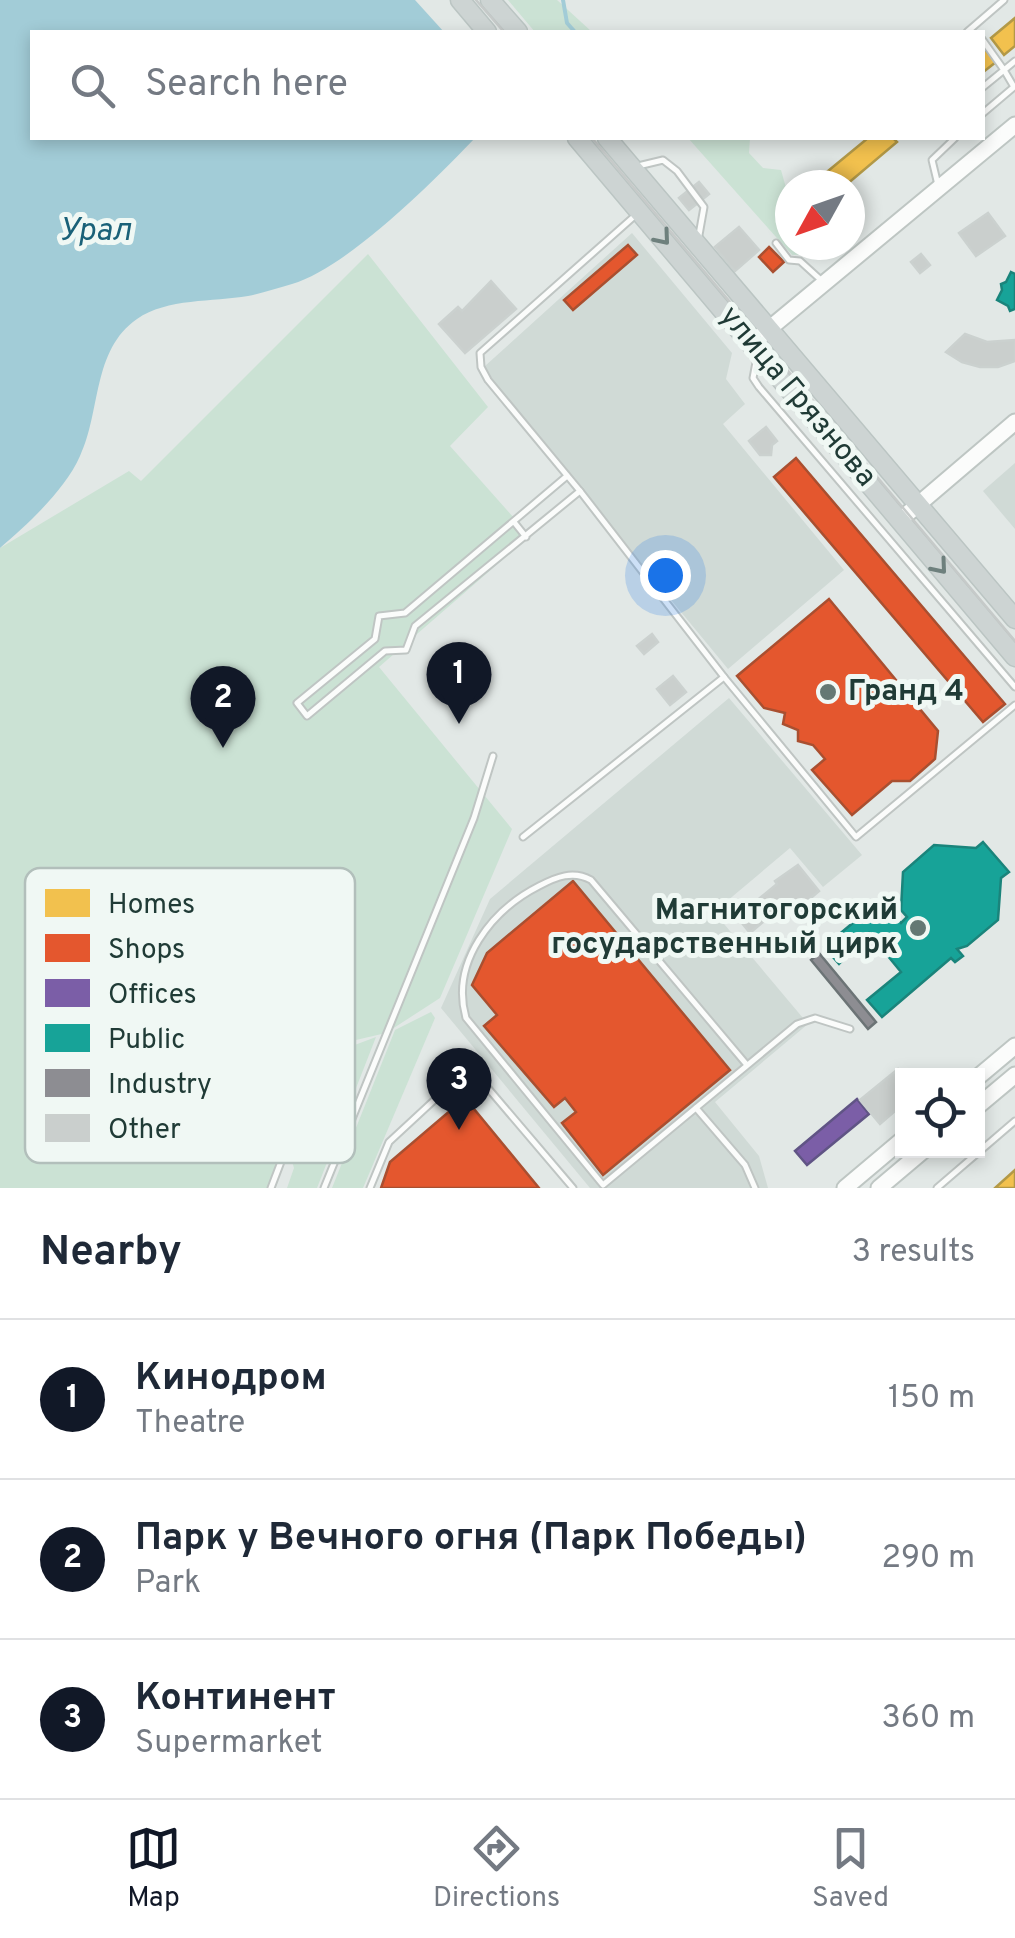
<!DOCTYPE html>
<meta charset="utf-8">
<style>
:root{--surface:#fff;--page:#f2f2f3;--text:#1f2937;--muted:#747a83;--line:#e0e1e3;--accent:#111827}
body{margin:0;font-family:Overpass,sans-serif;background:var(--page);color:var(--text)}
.controls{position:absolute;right:30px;bottom:30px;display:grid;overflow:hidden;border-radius:0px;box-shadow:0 5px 15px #0003}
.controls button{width:90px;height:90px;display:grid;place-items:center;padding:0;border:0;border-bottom:2px solid var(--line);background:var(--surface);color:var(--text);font:50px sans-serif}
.compass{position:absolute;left:775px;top:170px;width:90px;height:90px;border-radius:50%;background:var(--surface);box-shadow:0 5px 15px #0003;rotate:230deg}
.you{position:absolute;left:665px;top:575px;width:35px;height:35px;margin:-25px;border:8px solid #fff;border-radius:50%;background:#1a73e8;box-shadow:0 0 0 15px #1a73e833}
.badge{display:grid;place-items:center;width:65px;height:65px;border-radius:50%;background:var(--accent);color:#fff;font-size:32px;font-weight:700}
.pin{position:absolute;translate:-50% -82px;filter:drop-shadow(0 2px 5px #0008)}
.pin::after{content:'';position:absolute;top:52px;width:35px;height:30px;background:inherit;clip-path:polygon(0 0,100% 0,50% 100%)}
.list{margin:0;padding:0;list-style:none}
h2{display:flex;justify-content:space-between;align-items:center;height:130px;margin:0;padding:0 40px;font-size:42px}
h2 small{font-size:32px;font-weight:400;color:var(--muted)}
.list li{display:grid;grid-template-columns:65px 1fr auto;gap:30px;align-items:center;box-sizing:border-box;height:160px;padding:0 40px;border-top:2px solid var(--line)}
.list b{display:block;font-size:38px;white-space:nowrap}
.list p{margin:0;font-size:32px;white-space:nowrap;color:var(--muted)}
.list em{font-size:32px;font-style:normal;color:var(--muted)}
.icon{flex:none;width:55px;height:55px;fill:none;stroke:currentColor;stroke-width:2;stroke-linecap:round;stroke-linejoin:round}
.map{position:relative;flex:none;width:1015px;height:1188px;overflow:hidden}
.search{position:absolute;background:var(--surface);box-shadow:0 5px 15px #0003;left:30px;right:30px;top:30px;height:110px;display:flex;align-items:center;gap:25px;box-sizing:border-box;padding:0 35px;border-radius:0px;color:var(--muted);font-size:38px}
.sheet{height:610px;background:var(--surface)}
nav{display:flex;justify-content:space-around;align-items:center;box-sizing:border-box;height:140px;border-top:2px solid var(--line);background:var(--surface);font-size:28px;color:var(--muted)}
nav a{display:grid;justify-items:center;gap:5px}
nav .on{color:var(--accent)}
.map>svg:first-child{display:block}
</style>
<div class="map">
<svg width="1015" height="1188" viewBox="0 0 1015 1188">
<rect width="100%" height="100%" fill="#e2e8e6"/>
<g fill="#d0dad6">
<polygon points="632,233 732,353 726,379 745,404 723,424 844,570 728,669 489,379 485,366"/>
<polygon points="1015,463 1015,529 983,491"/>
<polygon points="729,698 862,855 823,887 790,848 714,912 808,1024 715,1102 759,1156 768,1188 590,1188 441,1008 490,899"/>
</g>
<g fill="#cbe2d4">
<polygon points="508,0 557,0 592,32 535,32"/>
<polygon points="688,138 750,138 749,153 763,168 781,170 790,202 790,245 814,245 811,254 792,255"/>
<path d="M368 254 488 407 450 446 530 536 379 667 512 829 440 998 386 1033 330 1046 217 1005C199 1011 189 1032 190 1051L196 1060 308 1107 273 1188H0V548L129 471 141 481Z"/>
<polygon points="431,1012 435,1018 363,1188 332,1188 395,1030"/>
<polygon points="376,1037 317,1188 287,1188 294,1168 291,1158 336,1052"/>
</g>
<path fill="#a2ccd7" d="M0 0H415L444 32H32V138H475C434 181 347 268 292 284 278 288 262 293 248 296 213 302 167 298 137 319 92 350 101 412 80 456 65 490 28 524 0 548Z"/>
<g fill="#f2c14e" stroke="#b39947" stroke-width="2.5">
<polygon points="1015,18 1015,46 1004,55 991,38"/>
<polygon points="982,46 996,62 982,73"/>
<polygon points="868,138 893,138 897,142 846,185 811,185"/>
<polygon points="1015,1170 1015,1188 995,1188"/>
</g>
<g fill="#e4572e" stroke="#a94f30" stroke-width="2.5">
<polygon points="628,245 637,255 573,310 564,300"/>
<polygon points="769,247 784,262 773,272 759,257"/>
<polygon points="796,458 1005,704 983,722 774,477"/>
<polygon points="829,599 938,731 935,759 910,781 892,781 852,815 812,770 825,759 813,745 798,741 798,730 783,724 785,713 764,708 737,676"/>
<polygon points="573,881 730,1070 603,1175 562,1123 576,1112 565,1098 554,1107 484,1026 497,1015 472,985 487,953"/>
<polygon points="465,1098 539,1188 381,1188 390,1162"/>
</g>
<polygon fill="#7b5ea7" stroke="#605485" stroke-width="2.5" points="857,1099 869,1114 807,1165 795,1151"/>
<g fill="#17a398" stroke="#1a847b" stroke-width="2.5">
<polygon points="1011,272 1015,274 1015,309 1010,311 1008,306 997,300 1002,290 1001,284 1006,282"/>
<polygon points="983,842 1009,872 1001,878 998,920 967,946 957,949 963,956 955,962 951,958 882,1017 867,1000 901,972 869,933 839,964 824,947 878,902 901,923 907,917 901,910 903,872 934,845 976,848"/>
</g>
<polygon fill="#8d8d92" stroke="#6c7476" stroke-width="2.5" points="819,953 876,1022 868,1029 811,960"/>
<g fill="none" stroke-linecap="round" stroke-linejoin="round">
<polyline stroke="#a2ccd7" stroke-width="4" points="563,0 567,23 575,32"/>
</g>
<g fill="#cacfcd" stroke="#cbd1cf" stroke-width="2.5">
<polygon points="699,182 709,194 689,210 679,198"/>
<polygon points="988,213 1005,236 976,256 959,233"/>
<polygon points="739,227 759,250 735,271 715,247"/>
<polygon points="921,254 930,265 920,273 911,262"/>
<polygon points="491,281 516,309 465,353 439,324 458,307 462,311"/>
<polygon points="965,334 987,342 1015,340 1015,361 998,367 980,367 962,362 946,352"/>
<polygon points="766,427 777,441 772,445 771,455 760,455 749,441"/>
<polygon points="652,634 658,642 644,654 637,646"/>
<polygon points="673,676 686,692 670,705 657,689"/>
<polygon points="798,865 819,891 798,909 790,899 750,933 737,917 777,884 775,881"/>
<polygon points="898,1069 904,1076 902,1105 880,1124 860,1100"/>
</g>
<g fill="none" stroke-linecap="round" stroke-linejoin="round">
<g stroke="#bfc5c3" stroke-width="9">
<g id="lane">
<polyline points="967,32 1004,0"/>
<polyline points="982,39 1004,70 982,88"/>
<polyline points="982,114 1014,87 1004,70 1015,61"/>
<polyline points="638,166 663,160 677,171 704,207 699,235"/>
<polyline points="938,185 932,160 955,138"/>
<polyline points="638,213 480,353 481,367 488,380 580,491 724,677"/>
<polyline points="776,243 789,260 800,261 822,281"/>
<polyline points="757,357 753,378 759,387 1015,687"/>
<polyline points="567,476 405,613 379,616 375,639 297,703 307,716 385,651 406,650 415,626 580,491"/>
<polyline points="514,522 526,537"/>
<polyline points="523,837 724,677 856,837 1015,705"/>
<polyline points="212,1035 313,1078 271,1188"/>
<path d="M747 1065 591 880C573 870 556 877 539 886 492 910 450 962 466 1018L603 1185 797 1024 815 1018 850 1029"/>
<polyline points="696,1108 745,1165 755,1188"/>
<polyline points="324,1188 474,818 493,756"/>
<polyline points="370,1188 389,1142 470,1067 573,1188"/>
<polyline points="937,1188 1015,1121"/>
</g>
</g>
<g stroke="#bec6c3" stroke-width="19">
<g id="secondary">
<polyline points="752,343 1015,125"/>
<polyline points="900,520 1015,422"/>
<polyline points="978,1077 1015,1046"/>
<polyline points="978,1106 1015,1075"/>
<polyline points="845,1188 902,1140"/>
<polyline points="879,1188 924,1150"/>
</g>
</g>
<g stroke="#bbc5c3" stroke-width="21">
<g id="primary">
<polyline points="460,0 487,32"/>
<polyline points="490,0 518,32"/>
<polyline points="577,138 1015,657"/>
<polyline points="607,138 1015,619"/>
</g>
</g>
<use href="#lane" stroke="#fbfcfb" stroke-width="5"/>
<use href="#secondary" stroke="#fbfcfb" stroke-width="15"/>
<use href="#primary" stroke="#cdd4d3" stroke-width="18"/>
<g stroke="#c6cac9" stroke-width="2.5">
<polyline points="476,0 504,32"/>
<polyline points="592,138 1015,641"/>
</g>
</g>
<defs><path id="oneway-chevron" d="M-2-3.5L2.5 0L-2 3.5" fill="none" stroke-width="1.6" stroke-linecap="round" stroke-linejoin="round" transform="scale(2.5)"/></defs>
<g stroke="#6e807d">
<use href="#oneway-chevron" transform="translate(663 238) rotate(50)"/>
<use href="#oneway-chevron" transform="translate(940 567) rotate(50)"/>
</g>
<g fill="#647874" stroke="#f0f8f4" stroke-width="4">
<circle cx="828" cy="692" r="10"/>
<circle cx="918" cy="928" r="10"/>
</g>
<g text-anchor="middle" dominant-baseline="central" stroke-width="10" stroke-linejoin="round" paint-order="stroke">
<g font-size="30" fill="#203b36" stroke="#f0f8f4">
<text transform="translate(797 397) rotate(50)">улица Грязнова</text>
</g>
<g font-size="30" font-weight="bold" fill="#203b36" stroke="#f0f8f4" text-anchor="start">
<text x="848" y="692">Гранд 4</text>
<text x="898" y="911" text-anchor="end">Магнитогорский<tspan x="898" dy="34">государственный цирк</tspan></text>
</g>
<g font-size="32" font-style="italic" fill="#1a6178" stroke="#f0f8f4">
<text x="95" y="232">Урал</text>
</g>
</g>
<rect x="25" y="868" width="330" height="295" rx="15" fill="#f0f8f4" stroke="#b2bfbb" stroke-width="2.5"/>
<rect x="45" y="889" width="45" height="28" fill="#f2c14e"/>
<rect x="45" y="934" width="45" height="28" fill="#e4572e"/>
<rect x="45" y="979" width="45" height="28" fill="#7b5ea7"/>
<rect x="45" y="1024" width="45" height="28" fill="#17a398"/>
<rect x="45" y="1069" width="45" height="28" fill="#8d8d92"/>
<rect x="45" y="1114" width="45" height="28" fill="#cacfcd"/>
<g font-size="28" fill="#203b36">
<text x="108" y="913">Homes</text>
<text x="108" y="958">Shops</text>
<text x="108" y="1003">Offices</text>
<text x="108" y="1048">Public</text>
<text x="108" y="1093">Industry</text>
<text x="108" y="1138">Other</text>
</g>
</svg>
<div class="controls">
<button><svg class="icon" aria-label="locate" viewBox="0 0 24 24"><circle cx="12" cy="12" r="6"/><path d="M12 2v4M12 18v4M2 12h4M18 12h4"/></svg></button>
</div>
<svg class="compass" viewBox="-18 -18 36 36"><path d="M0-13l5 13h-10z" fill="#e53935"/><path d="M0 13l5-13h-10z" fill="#747a83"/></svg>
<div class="you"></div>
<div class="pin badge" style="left:459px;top:724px">1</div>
<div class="pin badge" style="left:223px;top:748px">2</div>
<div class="pin badge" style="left:459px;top:1130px">3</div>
<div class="search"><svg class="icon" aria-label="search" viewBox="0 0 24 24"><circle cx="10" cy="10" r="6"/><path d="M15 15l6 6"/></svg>Search here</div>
</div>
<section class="sheet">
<h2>Nearby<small>3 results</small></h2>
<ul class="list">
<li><span class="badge">1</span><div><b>Кинодром</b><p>Theatre</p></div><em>150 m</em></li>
<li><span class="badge">2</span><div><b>Парк у Вечного огня (Парк Победы)</b><p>Park</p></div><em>290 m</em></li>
<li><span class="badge">3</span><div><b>Континент</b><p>Supermarket</p></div><em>360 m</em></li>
</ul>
</section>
<nav>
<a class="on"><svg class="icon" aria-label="map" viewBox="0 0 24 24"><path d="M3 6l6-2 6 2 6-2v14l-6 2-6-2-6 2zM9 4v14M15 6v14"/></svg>Map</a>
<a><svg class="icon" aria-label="directions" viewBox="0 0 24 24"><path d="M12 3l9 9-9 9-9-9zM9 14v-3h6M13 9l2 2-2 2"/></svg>Directions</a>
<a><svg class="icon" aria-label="saved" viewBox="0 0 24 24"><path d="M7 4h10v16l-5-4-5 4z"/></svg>Saved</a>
</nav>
